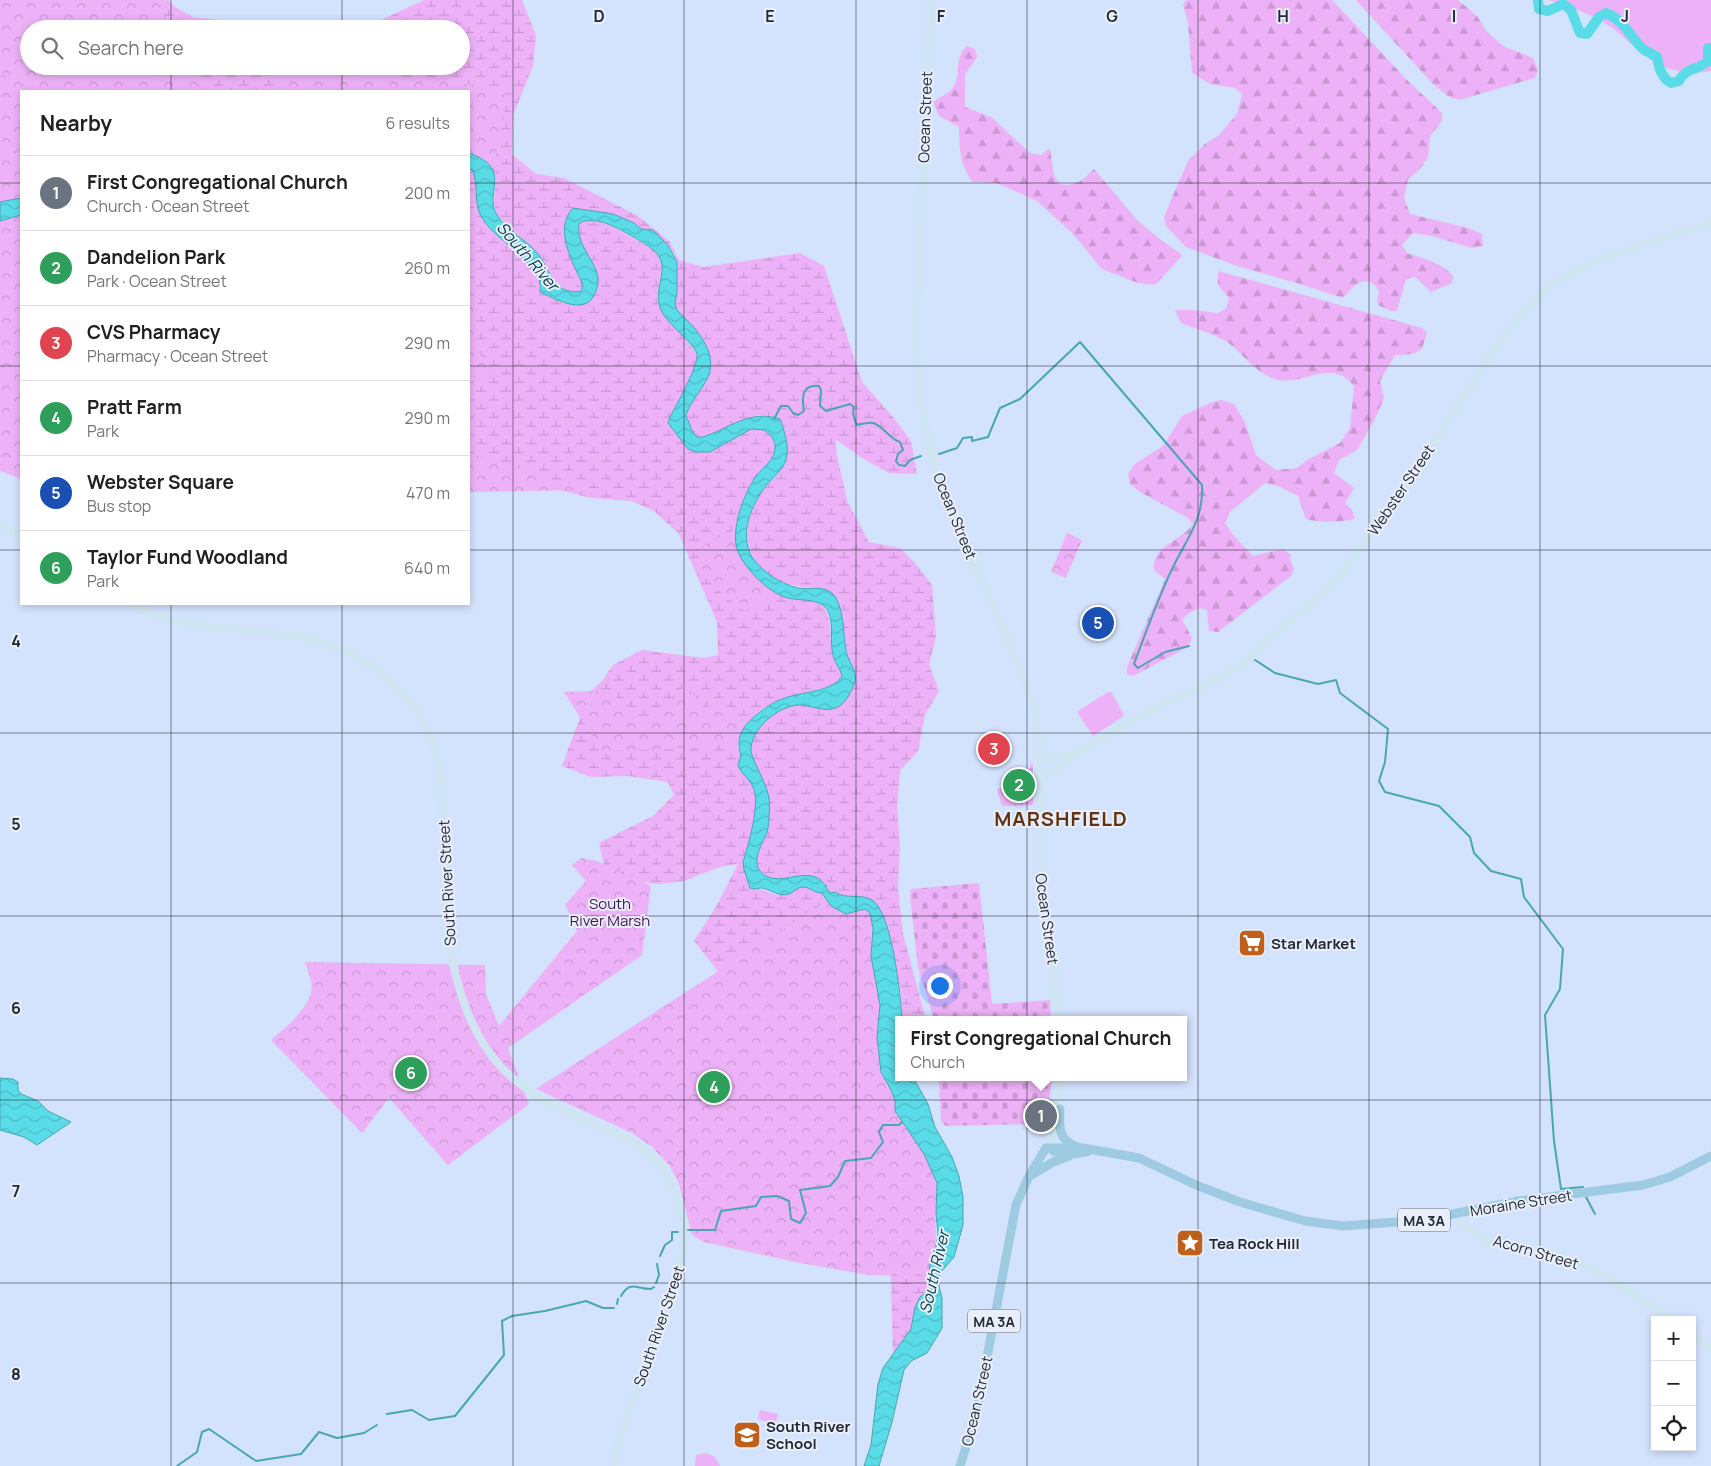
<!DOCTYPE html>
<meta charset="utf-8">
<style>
:root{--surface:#fff;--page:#f2f2f2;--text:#202124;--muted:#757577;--line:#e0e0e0;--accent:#0f766e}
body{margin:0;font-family:Manrope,sans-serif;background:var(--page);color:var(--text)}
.controls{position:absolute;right:15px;bottom:15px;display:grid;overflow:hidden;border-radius:0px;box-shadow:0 2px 8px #0003}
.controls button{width:45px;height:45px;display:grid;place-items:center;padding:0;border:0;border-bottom:1px solid var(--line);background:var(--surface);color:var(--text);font:25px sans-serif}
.you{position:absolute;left:939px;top:985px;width:18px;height:18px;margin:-12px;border:4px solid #fff;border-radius:50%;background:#1a73e8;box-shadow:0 0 0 8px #1a73e833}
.badge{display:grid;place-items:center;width:32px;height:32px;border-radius:50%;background:var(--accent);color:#fff;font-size:16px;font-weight:700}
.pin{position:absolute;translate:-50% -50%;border:2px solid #fff;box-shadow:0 1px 5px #0006}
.popup{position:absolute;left:895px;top:1016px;width:292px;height:65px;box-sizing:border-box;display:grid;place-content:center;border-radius:0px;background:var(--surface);filter:drop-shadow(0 1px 4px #0005);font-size:16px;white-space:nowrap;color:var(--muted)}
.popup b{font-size:19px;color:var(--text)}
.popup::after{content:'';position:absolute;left:50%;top:100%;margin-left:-10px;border:10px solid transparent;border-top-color:var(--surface)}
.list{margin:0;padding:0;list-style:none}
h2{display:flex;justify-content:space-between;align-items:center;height:65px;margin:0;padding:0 20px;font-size:21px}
h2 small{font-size:16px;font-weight:400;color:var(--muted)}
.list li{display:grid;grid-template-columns:32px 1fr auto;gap:15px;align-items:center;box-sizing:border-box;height:75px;padding:0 20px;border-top:1px solid var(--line)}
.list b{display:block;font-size:19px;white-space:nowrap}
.list p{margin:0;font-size:16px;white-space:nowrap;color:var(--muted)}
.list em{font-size:16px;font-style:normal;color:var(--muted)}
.icon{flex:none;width:28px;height:28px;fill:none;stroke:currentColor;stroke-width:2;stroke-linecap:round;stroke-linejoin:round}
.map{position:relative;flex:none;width:1711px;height:1466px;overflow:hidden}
.search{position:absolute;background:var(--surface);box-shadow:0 2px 8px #0003;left:20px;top:20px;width:450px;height:55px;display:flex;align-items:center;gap:12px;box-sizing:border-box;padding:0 18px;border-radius:28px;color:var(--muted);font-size:19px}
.panel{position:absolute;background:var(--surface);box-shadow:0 2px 8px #0003;left:20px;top:90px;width:450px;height:515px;border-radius:0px}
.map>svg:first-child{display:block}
</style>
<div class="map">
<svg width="1711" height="1466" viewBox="0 0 1711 1466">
<defs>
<pattern id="forest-firs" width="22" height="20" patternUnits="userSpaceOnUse" patternTransform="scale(1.25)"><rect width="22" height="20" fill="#edb1f7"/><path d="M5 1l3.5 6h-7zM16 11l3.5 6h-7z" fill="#cb98d4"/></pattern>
<pattern id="wetland-marsh" width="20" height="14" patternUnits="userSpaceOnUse" patternTransform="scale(1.25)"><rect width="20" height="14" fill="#edb1f7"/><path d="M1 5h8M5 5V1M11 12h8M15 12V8" fill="none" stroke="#cb98d4"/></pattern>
<pattern id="cemetery-stones" width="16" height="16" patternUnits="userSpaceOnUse" patternTransform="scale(1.25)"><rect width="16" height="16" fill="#edb1f7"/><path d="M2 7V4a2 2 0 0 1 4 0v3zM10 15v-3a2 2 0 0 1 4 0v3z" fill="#cb98d4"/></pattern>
<pattern id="park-crowns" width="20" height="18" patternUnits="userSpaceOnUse" patternTransform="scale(1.25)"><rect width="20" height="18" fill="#edb1f7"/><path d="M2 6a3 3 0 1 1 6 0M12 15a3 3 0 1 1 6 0" fill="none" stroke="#cb98d4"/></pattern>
<pattern id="water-waves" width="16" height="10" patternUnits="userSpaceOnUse" patternTransform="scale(1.25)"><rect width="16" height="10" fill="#59dce8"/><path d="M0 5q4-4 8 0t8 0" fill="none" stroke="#4dbdc7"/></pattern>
</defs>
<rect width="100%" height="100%" fill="#d3e2fd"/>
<g fill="#edb1f7">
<path d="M1549 0H1711V71C1698 74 1673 72 1662 66 1639 55 1622 32 1600 20 1584 11 1566 6 1549 0Z"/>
<polygon points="1108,692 1112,693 1124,715 1121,718 1093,736 1077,712"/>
<polygon points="760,1410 778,1414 775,1424 758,1419"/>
<polygon points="706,1453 715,1457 720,1466 695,1466 696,1455"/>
</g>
<g fill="url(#forest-firs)">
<path d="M1186 0H1332L1406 79 1442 113V121L1430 136 1428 157 1420 169 1408 179 1404 198 1410 214 1468 228 1482 234 1483 246 1472 248 1432 236 1413 233 1402 245 1407 253C1422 258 1443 263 1453 276L1452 283 1431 292 1415 277 1406 279 1397 311H1391L1378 305 1377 301 1379 291C1366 270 1353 287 1343 298L1300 284 1237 266 1186 247 1166 226 1164 218 1168 207 1188 161 1205 144 1219 135 1237 114 1242 94 1235 88 1210 84 1192 73 1188 23 1183 5Z"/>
<polygon points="1356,0 1458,0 1477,16 1487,32 1503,46 1533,58 1538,70 1535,78 1459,100 1448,96 1433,84"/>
<path d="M967 46 975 49 977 57 965 74V107L991 117 1030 153 1041 155 1050 148 1054 176 1060 184C1076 187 1083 180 1094 169L1137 220 1160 239 1181 254 1182 256 1155 285 1138 283 1102 269 1073 234 1037 201 997 183 973 182C960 168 959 145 959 127L939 116 933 102C939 97 949 94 953 88 963 73 952 61 967 46Z"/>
<path d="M1218 271 1422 328 1427 333 1422 349 1413 354 1395 355 1380 381 1384 398 1374 421 1357 450 1339 460 1334 473 1354 488 1345 503 1352 510 1355 519C1339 522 1321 523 1306 519L1298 496 1278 486 1265 483 1230 512 1225 523 1234 536 1253 556 1283 549 1291 555 1290 559 1294 569 1291 576 1218 632 1209 631 1207 610 1200 608 1191 612 1182 619 1192 638 1188 647 1133 676 1127 675V667L1165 579 1154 570C1152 545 1181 542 1193 524L1188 518 1140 492 1130 484 1128 474 1135 464 1163 446 1182 416 1210 403 1221 400 1234 404 1245 422 1256 455 1276 470 1297 468 1307 460 1340 443 1350 428 1354 386C1351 383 1347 378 1343 376 1322 366 1300 384 1279 380 1257 375 1246 357 1230 344 1220 336 1194 328 1181 323L1175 310H1191L1218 313 1226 309 1229 298 1218 285Z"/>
</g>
<g fill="url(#wetland-marsh)">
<path d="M0 0H168L175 7 193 17 254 24 338 29H29V66H461V29H362L424 0H522L536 36 533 66 513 115 512 154 536 174 564 178 638 216 670 242 679 260 703 267 800 253 824 266 862 382 893 417 911 441 917 474 889 473 862 458 835 439 837 455 847 501 869 542 900 548 915 563 932 585 936 637 929 664 939 691 925 715 918 751 900 771 897 806 900 845 898 888 903 934 926 1020H902L901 994 891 940 877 904 872 900 863 897H845L831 893 825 887 827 885C821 880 815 876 807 875 792 873 772 885 760 871 748 857 768 839 767 828 766 812 765 794 761 779 759 769 752 762 750 750 748 732 776 709 792 706 800 704 807 707 815 708 823 709 831 707 838 707L847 654 842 615 823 588C799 588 775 585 758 564 739 540 748 511 765 488 769 483 774 479 778 474 782 468 786 452 787 445 787 437 782 426 780 419L771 416 758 415 704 437H697L692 431 686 415 694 399 708 376 693 329 677 310 675 305 677 269 675 255 668 245 653 231 641 229 634 223 583 209 564 226 568 250 583 285 581 291 575 293 561 287 551 276 538 254 497 215 494 203 495 186 484 159 469 153V91H21V198L0 202Z"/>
<path d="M469 169 473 171 476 180 475 191 511 247 527 262 538 278 541 285 540 292 555 299 598 290C600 262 575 250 579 224L583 221 602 222 610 225 651 248 657 253 662 264 658 291V302L662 311 697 354C696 375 680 398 670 417L677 433 688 449 739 435 751 429 764 430C770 434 776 440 775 448 775 458 765 466 759 473 745 489 735 517 736 538 736 546 741 555 743 563L821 603C834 618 829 635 832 653 834 661 840 668 842 676L839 682 830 686 781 699 762 709 746 724 740 734 738 747 741 755 740 771C746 776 752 782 755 789 760 805 748 846 743 862L744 869 753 889C766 888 770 895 780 895 789 895 794 887 803 887 810 887 814 893 822 893L831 906 865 909 870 913 872 920 871 956 880 1005 877 1037 881 1072 891 1090 905 1128 924 1154 934 1176 936 1245 931 1260 927 1281 932 1288 918 1302 911 1329 893 1354 890 1244 729 985 694 941 717 905 738 864 720 867 684 881 659 884 620 880 606 874 599 843 653 816 674 795 668 782 628 776 591 777 562 766 580 718 577 704 602 681 613 665 642 650 703 658 718 655 717 622 679 534 654 511 632 501 591 498 541 485H469Z"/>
</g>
<g fill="url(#cemetery-stones)">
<polygon points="979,883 992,1004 1050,1000 1051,1020 934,1020 918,967 910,896 911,889"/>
<polygon points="939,1077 1052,1077 1049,1101 1030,1105 1028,1112 1028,1124 946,1126 941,1121"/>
</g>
<g fill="url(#park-crowns)">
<polygon points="0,0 157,0 160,14 193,29 29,29 29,66 204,66 196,91 21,91 21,198 0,202 0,90 8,79 0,70"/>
<polygon points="276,66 312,66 509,89 493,170 484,159 469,153 469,91 270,91"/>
<polygon points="21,215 21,479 0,471 0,221"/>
<polygon points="469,302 478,303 472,346 494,369 490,378 469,372"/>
<polygon points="469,453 590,490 469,492"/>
<polygon points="736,529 735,539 758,579 778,594 745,611 723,595 707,578 694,551"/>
<polygon points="1067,533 1082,540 1066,578 1051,572"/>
<path d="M686 684 704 708 719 701 722 719 753 718C745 725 740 731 740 742L672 749 602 751 564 692 597 691 616 697 628 711 645 717 663 711Z"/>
<polygon points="1033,764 1033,805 1002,806 997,790 1030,768 1030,765"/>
<path d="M582 858 597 861 651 886 642 955 508 1048 529 1104 448 1165 389 1098 362 1133 271 1040C286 1027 316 1004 311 981 310 975 307 968 305 962L485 965 486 994 499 1026 577 931 572 918 565 905 586 881 572 865Z"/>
<path d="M827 901 844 911 869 908 870 927 866 931H870V955L867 959 871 958 874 966 877 980 875 983H878L883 1003 878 1034 875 1040H879L880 1041C876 1055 883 1065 881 1075L891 1089V1096L895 1097 896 1106 894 1114 921 1146 937 1186 934 1244 928 1276 868 1275 795 1262 704 1242 692 1235 679 1184 670 1166 652 1147 632 1133 536 1089Z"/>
</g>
<g fill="url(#water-waves)" stroke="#49a6b2">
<path d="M469 153C514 169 483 191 497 215 507 231 527 240 539 255 546 265 550 278 560 287 566 291 575 293 581 291L583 285C573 263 553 229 573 208L613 214 634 223 641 229 653 230 668 245 677 262V292L675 304 677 310C694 327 719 351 708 377 702 390 691 401 686 415L692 431 697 437H703C730 428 750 409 780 419 784 430 790 447 786 460 783 470 772 478 766 486 751 505 739 534 752 557 762 572 781 584 798 588 811 590 828 584 836 598 844 613 843 633 846 650 847 660 858 671 855 682 852 690 846 703 838 707 826 713 813 706 801 705 779 704 749 730 751 752 756 768 766 782 769 798 770 805 769 827 767 833 761 846 748 866 766 876 781 884 800 871 815 877 820 878 823 883 827 886L825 887 831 893 835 892C846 900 860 893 872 900 892 912 901 997 902 1020H898V1077H913L928 1104 935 1127 952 1157 959 1176 963 1197V1225L954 1257 940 1273 939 1286 942 1298V1328L927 1353 911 1361 904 1370 892 1422 879 1466H864L871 1445 878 1384 883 1368 911 1329 915 1307 920 1297 932 1288V1275L929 1268 936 1245 938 1234 936 1214 937 1183 924 1154 895 1111V1100L891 1090 881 1072 877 1037 880 1005 871 956 873 928 870 913 865 909 846 914 831 906 822 893C814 893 810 887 803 887 797 887 794 892 789 894 778 897 772 890 762 888 757 888 755 890 750 888L744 869 743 862C748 846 761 802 753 787 749 778 741 774 738 765L741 755C736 740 741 728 753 718 762 710 771 703 782 699 798 692 834 692 842 676 840 668 834 662 833 655 829 640 835 623 827 609 819 598 800 601 788 598 768 593 740 565 736 545 733 522 744 495 756 476 763 467 775 460 775 448 776 440 770 434 764 430L751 429 710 452H696L688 449 668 423 670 417C676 406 699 365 697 354 694 343 667 324 661 310 654 294 663 280 662 265 661 259 657 252 652 249 644 242 612 224 602 222 596 220 589 221 583 221L579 224C575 253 611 268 593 297 582 315 554 298 540 292 545 262 491 240 480 214 474 200 478 185 473 171L469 169Z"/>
<polygon points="21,198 21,215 0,221 0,202"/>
<polygon points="0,1078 13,1079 18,1082 18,1090 21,1094 38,1101 48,1111 71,1122 37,1145 24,1137 0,1130"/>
</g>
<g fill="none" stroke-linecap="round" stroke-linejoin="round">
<g stroke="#49a6b2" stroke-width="2">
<path d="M774 419 781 406H788L793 413 798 415 804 411C802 399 801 384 819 386L821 390 820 406 826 411 850 404 854 407 853 413 856 424C862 425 867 422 873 423 884 426 889 439 900 442L903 450 898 454 896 461 899 465 905 466 910 460 921 456"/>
<path d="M939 454 957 448 963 438 972 437V441L988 437 1000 408 1020 399 1080 342 1202 485C1204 519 1187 538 1173 567 1158 598 1146 632 1134 664L1138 668 1165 652 1189 646"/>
<polyline points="1255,660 1275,673 1318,684 1336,680 1340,693 1388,729 1385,762 1379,781 1385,792 1439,806 1470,837 1474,853 1491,871 1521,879 1524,897 1563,949 1560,989 1545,1015 1554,1141 1561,1189 1583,1187"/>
<polyline points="1586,1197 1595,1214"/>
<polyline points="688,1230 715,1230 721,1211 756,1206 761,1197 777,1196 789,1201 791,1219 800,1223 806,1213 800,1190 830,1186 838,1177 845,1161 871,1158 883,1142 879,1132 883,1125 899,1125 902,1122"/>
<polyline points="660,1256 665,1245 672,1240 672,1232 678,1232"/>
<polyline points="656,1283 659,1275 657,1264"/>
<path d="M621 1296C630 1280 636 1289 651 1289L654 1287"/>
<polyline points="617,1304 618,1299"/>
<polyline points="387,1414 412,1410 429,1420 455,1416 504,1355 502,1321 512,1316 545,1311 586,1301 603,1308 614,1308"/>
<polyline points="177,1466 197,1452 202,1432 209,1429 256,1461 301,1454 319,1432 337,1438 364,1433 377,1425"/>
</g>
<path stroke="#59dce8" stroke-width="10" d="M1538 0 1539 9 1548 11 1563 4 1571 10 1580 33 1587 34 1599 17 1606 13C1624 20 1630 37 1643 49 1647 52 1653 54 1657 57 1659 68 1661 77 1671 83L1679 81C1686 67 1697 71 1708 61V48H1711"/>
<g stroke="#cfe5f1" stroke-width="8">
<polyline points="930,0 916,335 920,402 929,445 942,490 1025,679 1034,705 1039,735 1040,871 1043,897 1054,967 1058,1020"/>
<polyline points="0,524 21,537"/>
<path d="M130 604C177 629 231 628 283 634 342 641 399 674 427 728 435 744 438 763 441 780L449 944C457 988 470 1034 502 1068 529 1096 564 1111 599 1127 616 1134 634 1141 649 1153 663 1166 672 1184 677 1202 683 1221 685 1239 682 1258L621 1434 613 1466"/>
<polyline points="1040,760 1055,756 1073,754"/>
<polyline points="1042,785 1048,774 1075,754 1147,712 1212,682 1242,664 1328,587 1357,554 1383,519 1507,331 1532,303 1551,285 1587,265 1608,256 1711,223"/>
<polyline points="1046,1148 1057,1129 1060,1109 1060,1077"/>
<path d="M1458 1213C1465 1245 1532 1249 1559 1255 1566 1257 1573 1260 1580 1263 1613 1278 1641 1300 1671 1320"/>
<polyline points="1692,1335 1711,1349"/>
</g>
<g stroke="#9ecbe2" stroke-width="9">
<path d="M1060 1109C1059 1127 1058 1141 1078 1147"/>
<polyline points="1046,1148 1083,1148 1139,1158 1196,1185 1240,1202 1305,1221 1343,1226 1423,1220 1518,1201 1643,1185 1670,1177 1711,1156"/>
<path d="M1053 1151C1064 1156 1075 1154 1087 1152"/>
<polyline points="1032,1175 1053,1162 1069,1156"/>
<polyline points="960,1466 976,1415 1016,1205 1029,1176 1046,1148"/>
</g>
</g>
<path fill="none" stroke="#232933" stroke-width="1" stroke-opacity="0.55" d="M171 0V29M342 0V29M513 0V1466M684 0V1466M856 0V1466M1027 0V1466M1198 0V1466M1369 0V1466M1540 0V1466M171 66V91M342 66V91M0 183H21M469 183H1711M0 366H21M469 366H1711M0 550H21M469 550H1711M171 604V1466M342 604V1466M0 733H1711M0 916H1711M0 1100H1711M0 1283H1711"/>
<defs>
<g id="supermarket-square" transform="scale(1.4375)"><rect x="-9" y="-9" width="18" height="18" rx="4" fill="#bf5f19" stroke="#e8effa"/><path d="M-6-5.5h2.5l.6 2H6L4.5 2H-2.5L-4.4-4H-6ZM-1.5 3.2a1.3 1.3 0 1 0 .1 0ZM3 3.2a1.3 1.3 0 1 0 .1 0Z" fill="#fff"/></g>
<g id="sight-square" transform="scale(1.4375)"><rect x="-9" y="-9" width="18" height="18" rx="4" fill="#bf5f19" stroke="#e8effa"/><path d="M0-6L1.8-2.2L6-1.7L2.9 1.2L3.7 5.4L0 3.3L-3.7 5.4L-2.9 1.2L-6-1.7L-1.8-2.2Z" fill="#fff"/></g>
<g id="school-square" transform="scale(1.4375)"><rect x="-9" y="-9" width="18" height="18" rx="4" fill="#bf5f19" stroke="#e8effa"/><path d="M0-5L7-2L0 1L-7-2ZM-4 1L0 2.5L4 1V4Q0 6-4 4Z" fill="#fff"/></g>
</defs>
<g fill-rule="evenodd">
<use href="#supermarket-square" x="1252" y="943"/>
<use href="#sight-square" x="1190" y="1243"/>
<use href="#school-square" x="747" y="1435"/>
</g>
<g text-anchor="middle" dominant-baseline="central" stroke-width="4" stroke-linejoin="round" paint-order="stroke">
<g fill="#e8effa" stroke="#5e646f" stroke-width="1">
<rect x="1398" y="1208.5" width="52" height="23" rx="4"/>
<rect x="968" y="1309.5" width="52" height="23" rx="4"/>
</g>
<g font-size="14" font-weight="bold" fill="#232933">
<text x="1424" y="1220">MA 3A</text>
<text x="994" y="1321">MA 3A</text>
</g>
<g font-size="15" fill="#232933" stroke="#e8effa">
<text transform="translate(925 117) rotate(-88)">Ocean Street</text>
<text transform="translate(1401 490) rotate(-56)">Webster Street</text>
<text transform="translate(955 516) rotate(68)">Ocean Street</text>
<text transform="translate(447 883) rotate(-93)">South River Street</text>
<text transform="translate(1047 919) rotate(82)">Ocean Street</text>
<text transform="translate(1521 1203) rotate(-9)">Moraine Street</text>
<text transform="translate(1536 1252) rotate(16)">Acorn Street</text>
<text transform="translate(659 1326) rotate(-71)">South River Street</text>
<text transform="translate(977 1401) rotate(-77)">Ocean Street</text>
</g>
<g font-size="15" fill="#440f4d" stroke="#e8effa">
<text x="610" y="903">South<tspan x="610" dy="17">River Marsh</tspan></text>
</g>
<g font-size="15" font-weight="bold" fill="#232933" stroke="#e8effa" text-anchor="start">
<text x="1271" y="943">Star Market</text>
<text x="1209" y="1243">Tea Rock Hill</text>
<text x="766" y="1426">South River<tspan x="766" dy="17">School</tspan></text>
</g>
<g font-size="16" font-style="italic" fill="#003f44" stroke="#e8effa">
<text transform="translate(528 256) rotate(49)">South River</text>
<text transform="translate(934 1272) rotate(-77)">South River</text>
</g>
<g font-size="20" font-weight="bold" letter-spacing="1" fill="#613213" stroke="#e8effa">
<text x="1061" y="818">MARSHFIELD</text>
</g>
</g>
<g font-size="16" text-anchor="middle" font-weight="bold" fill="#232933" stroke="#e8effa" stroke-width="4" stroke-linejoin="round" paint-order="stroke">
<text x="599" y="22">D</text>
<text x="770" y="22">E</text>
<text x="941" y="22">F</text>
<text x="1112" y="22">G</text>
<text x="1283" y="22">H</text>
<text x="1454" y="22">I</text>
<text x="1625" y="22">J</text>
<text x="16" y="647">4</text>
<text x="16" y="830">5</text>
<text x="16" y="1014">6</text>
<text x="16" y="1197">7</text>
<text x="16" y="1380">8</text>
</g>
</svg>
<div class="controls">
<button>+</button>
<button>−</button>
<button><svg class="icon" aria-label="locate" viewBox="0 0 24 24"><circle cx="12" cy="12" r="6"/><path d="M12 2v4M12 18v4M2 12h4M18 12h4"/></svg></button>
</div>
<div class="you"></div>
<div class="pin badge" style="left:1041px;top:1116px;background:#6b7280">1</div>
<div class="popup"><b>First Congregational Church</b>Church</div>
<div class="pin badge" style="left:1019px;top:785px;background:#2e9e5b">2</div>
<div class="pin badge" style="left:994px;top:749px;background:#e0444e">3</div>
<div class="pin badge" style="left:714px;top:1087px;background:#2e9e5b">4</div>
<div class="pin badge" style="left:1098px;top:623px;background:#1a4fb4">5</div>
<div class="pin badge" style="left:411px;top:1073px;background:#2e9e5b">6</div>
<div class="search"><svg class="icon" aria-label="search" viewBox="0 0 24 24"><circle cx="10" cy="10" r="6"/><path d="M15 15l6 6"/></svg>Search here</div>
<section class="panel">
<h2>Nearby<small>6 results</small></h2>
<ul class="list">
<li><span class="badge" style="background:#6b7280">1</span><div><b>First Congregational Church</b><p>Church · Ocean Street</p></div><em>200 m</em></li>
<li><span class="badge" style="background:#2e9e5b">2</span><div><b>Dandelion Park</b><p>Park · Ocean Street</p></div><em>260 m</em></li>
<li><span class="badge" style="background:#e0444e">3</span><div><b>CVS Pharmacy</b><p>Pharmacy · Ocean Street</p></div><em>290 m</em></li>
<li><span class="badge" style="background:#2e9e5b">4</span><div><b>Pratt Farm</b><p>Park</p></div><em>290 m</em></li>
<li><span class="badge" style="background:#1a4fb4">5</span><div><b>Webster Square</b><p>Bus stop</p></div><em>470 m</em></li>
<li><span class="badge" style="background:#2e9e5b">6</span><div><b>Taylor Fund Woodland</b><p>Park</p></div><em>640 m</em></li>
</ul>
</section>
</div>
